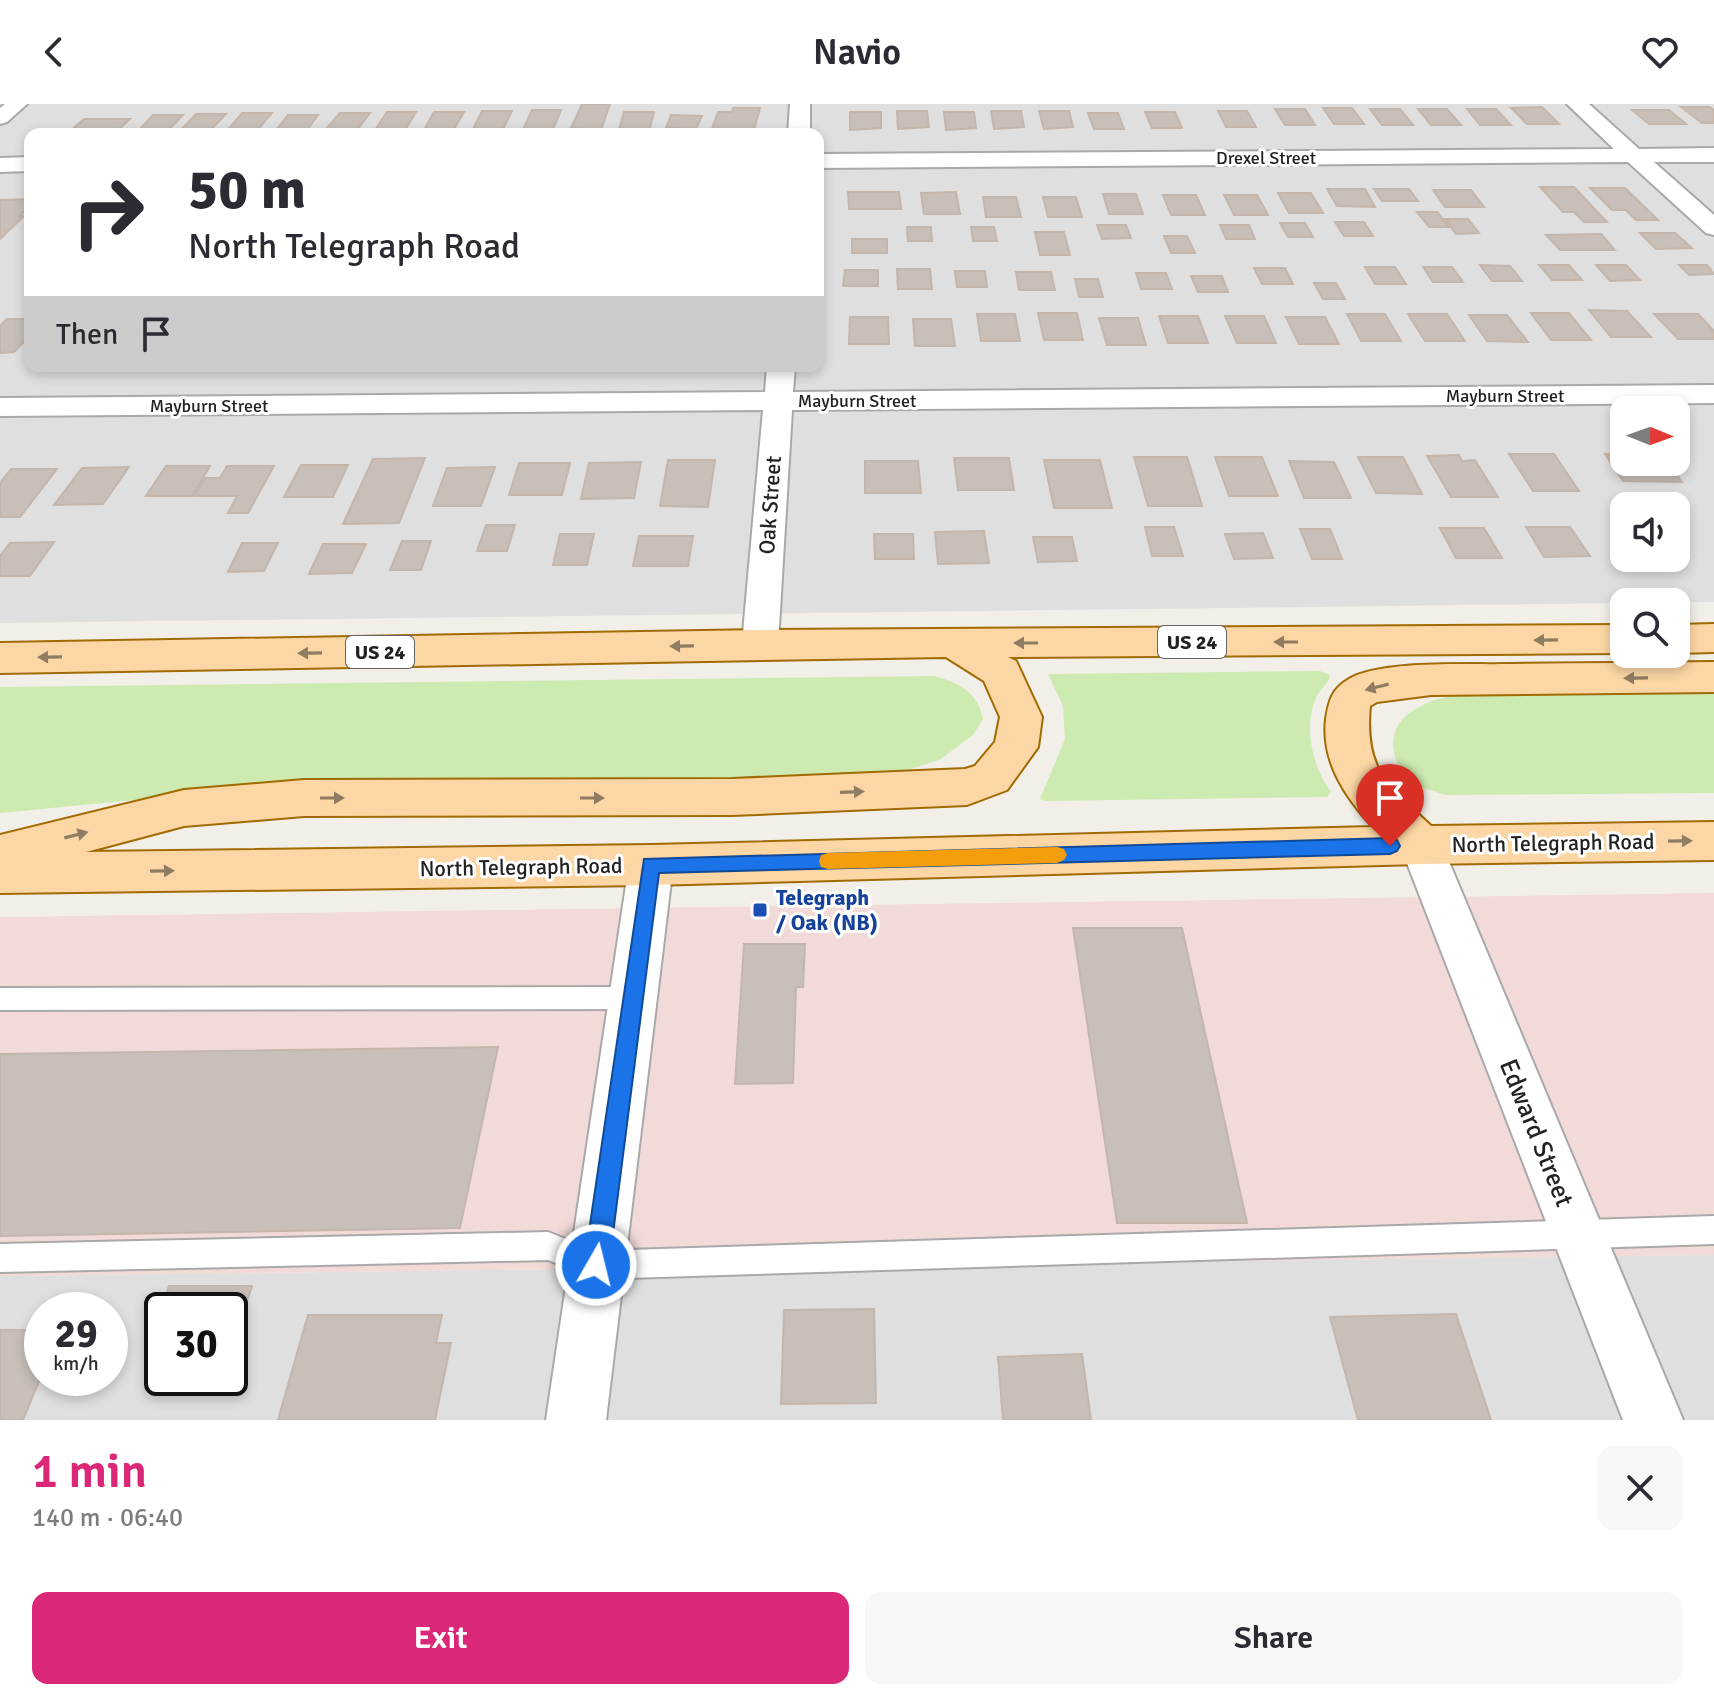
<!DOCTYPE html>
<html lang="en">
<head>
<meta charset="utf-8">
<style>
	:root { --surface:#fff; --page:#f7f7f7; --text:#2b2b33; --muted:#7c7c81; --accent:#db2777 }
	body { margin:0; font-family:Signika,sans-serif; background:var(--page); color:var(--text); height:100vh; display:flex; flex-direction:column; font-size:30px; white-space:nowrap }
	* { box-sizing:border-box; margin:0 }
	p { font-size:26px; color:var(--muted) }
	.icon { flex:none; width:44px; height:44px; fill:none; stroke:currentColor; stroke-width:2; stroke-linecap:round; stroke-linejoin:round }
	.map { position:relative; height:1316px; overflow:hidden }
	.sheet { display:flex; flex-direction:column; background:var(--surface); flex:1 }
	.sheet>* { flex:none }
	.hud { position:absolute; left:24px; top:24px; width:800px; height:244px; border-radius:16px; box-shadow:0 4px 12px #0003; background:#fff; color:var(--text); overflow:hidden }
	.needle { width:52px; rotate:91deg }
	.fabs { position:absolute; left:1610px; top:292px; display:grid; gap:16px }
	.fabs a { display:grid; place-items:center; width:80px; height:80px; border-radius:16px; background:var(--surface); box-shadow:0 4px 12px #0003; font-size:40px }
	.speed { position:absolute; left:24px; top:1188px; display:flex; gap:16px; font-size:40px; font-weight:700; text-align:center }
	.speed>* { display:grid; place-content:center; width:104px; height:104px; border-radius:50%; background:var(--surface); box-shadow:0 4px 12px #0003; line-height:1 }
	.speed small { font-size:20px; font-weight:400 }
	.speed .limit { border:4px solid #111; border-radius:12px; background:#fff; color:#111 }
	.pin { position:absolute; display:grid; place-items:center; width:68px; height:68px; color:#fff; margin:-82px -34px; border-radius:50% 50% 50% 0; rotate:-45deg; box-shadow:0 0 8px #0007 }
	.pin .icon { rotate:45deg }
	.me { position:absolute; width:88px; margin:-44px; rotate:8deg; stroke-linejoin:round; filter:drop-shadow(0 0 6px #0008) }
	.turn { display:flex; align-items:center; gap:28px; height:168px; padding:0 32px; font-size:36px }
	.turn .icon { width:104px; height:104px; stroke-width:2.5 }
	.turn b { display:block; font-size:56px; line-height:68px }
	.then { display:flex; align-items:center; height:76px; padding:0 32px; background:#0003; gap:16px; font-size:30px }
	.round { display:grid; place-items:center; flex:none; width:84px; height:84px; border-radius:16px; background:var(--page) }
	.summary { display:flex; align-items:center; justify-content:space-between; height:136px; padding:0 32px }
	h1 { font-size:48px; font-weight:600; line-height:60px; color:var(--accent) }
	.action { display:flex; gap:16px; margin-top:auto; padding:16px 32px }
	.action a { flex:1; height:92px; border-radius:16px; background:var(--accent); color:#fff; font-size:32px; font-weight:600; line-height:92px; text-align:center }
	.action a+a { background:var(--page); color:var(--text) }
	header { display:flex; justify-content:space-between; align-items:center; height:104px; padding:0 32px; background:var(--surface); font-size:36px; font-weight:600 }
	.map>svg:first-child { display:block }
	.residential { fill:#e0dfdf; fill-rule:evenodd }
	.commercial { fill:#f2dad9 }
	.grass { fill:#cdebb0 }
	.building { fill:#c7bfb8; stroke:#c4b6ab; stroke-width:2 }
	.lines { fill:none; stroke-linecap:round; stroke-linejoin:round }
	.service-casing { stroke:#a9a9a9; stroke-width:4 }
	.minor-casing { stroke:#a9a9a9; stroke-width:4 }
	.primary-casing { stroke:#a06b00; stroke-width:4 }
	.service { fill:#fff; fill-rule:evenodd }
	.minor { fill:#fff; fill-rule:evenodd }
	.primary { fill:#fcd6a4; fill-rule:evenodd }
	.oneway { fill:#8f7c63 }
	.route { fill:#1a73e8; stroke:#114b97; stroke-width:2 }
	.slow { fill:#f59e0b }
	.transit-dot { fill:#1a4fb4; stroke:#fff; stroke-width:3 }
	.labels { text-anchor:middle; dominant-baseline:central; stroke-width:6; stroke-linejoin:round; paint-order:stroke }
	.far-street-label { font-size:18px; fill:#222; stroke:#fff }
	.shield { fill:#fff; stroke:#646464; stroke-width:2 }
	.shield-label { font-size:20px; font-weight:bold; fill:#222 }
	.street-label { font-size:22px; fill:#222; stroke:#fff }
	.transit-label { font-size:22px; font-weight:bold; fill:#164399; stroke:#fff; text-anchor:start }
	.near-street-label { font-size:26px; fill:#222; stroke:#fff }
</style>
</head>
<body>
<header><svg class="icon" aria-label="back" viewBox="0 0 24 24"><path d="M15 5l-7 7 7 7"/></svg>Navio<svg class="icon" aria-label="heart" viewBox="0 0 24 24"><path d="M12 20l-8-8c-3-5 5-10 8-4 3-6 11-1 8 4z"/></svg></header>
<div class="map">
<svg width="1714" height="1316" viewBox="0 0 1714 1316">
	<rect width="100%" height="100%" fill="#f2efe9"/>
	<g class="residential">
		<path d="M0 0H1714V498L0 519ZM30 30H818V262H30ZM1624 306H1676V358H1624ZM1624 402H1676V454H1624Z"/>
		<path d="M1714 1151V1316H0V1172ZM42 1206H110V1274H42ZM162 1206H230V1274H162Z"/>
	</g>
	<polygon class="commercial" points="1714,789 1714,1151 0,1172 0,813"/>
	<g class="grass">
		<path d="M1320 567 1330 571C1328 581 1321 584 1317 592 1302 622 1313 664 1331 688L1327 693 1046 697 1040 695 1065 635 1063 602 1048 570Z"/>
		<path d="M934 572C958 578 978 588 983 615L973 631 941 655 899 669 870 672 309 679 0 709V583Z"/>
		<path d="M1714 584V689L1446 691C1435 688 1421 684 1412 677 1389 659 1385 625 1411 608 1426 597 1445 593 1463 588Z"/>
	</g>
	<g class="building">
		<polygon points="582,0 610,0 601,26 571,24"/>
		<polygon points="1542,3 1559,20 1527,20 1511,4"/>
		<polygon points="1681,3 1710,3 1714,6 1714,19 1702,19"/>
		<polygon points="733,4 760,4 754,26 712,25 718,8 732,8"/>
		<polygon points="1323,4 1352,4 1364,20 1334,20"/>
		<polygon points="1275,5 1305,5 1315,21 1285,21"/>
		<polygon points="1370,5 1400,5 1413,21 1382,21"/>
		<polygon points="1418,5 1447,5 1461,21 1431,21"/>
		<polygon points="1467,5 1496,5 1511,21 1480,21"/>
		<polygon points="532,6 561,6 551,30 521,30"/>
		<polygon points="1632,6 1669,6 1686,20 1649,20"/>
		<polygon points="482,7 512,7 502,27 477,27 473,25"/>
		<polygon points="897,7 927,7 929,23 898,25"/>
		<polygon points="991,7 1021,7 1024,23 994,25"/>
		<polygon points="1039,7 1069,7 1073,23 1044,25"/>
		<polygon points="1218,7 1247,7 1256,23 1226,23"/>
		<polygon points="387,8 416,8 404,28 375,26"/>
		<polygon points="434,8 464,8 453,27 424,26"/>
		<polygon points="624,8 654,8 649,28 619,26"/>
		<polygon points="850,8 881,8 881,24 850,26"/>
		<polygon points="944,8 974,8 976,24 946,26"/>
		<polygon points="1145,8 1175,8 1182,24 1152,24"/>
		<polygon points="242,9 272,9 255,29 227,27"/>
		<polygon points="340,9 370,9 356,27 325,26"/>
		<polygon points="1088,9 1118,9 1124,25 1094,25"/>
		<polygon points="196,10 226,10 208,29 179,28"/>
		<polygon points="153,11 183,11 165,30 135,30"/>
		<polygon points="288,11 318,11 304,30 274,29"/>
		<polygon points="671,11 702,12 696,25 666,24"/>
		<polygon points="84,15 130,15 115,29 68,29"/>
		<polygon points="1540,83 1574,83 1607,118 1584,118 1574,108 1563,108"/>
		<polygon points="1590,84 1625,84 1658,116 1636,116 1626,106 1612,106"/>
		<polygon points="1327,85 1365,85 1375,103 1337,102"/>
		<polygon points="1374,85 1409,85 1418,97 1382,97"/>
		<polygon points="1433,86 1471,86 1484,103 1445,103"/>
		<polygon points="848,88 899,88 901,105 849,105"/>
		<polygon points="956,88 960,110 924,110 921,89"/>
		<polygon points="1278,89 1311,89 1323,109 1289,109"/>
		<polygon points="1103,90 1136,90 1143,110 1109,110"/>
		<polygon points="1163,91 1196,91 1205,111 1171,111"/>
		<polygon points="1224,91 1257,91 1268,111 1234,111"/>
		<polygon points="983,93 1016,93 1021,113 986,113"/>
		<polygon points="1043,93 1076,93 1082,113 1048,113"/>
		<polygon points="30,95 30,102 20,112 24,112 0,135 0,96"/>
		<polygon points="1417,108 1437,108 1449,123 1429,123"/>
		<polygon points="1445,115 1468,115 1479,129 1456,130"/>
		<polygon points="1335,118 1364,118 1373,132 1344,132"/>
		<polygon points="1280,119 1305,119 1313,133 1288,133"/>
		<polygon points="1097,121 1126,121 1131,134 1102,135"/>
		<polygon points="1220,121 1249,121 1255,135 1226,135"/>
		<polygon points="907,123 931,123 932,137 908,137"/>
		<polygon points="971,123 994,123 997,137 973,137"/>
		<polygon points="1035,128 1064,128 1070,151 1040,151"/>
		<polygon points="1640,129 1675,129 1692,144 1656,145"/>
		<polygon points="1601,130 1615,146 1560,146 1546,131"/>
		<polygon points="1164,132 1187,132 1195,149 1171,149"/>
		<rect x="852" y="135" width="35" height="14"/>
		<polygon points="1480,161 1510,162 1522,177 1492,177"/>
		<polygon points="1539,161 1569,161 1582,176 1552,176"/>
		<polygon points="1596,161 1626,161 1640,176 1610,177"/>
		<polygon points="1679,161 1707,161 1714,170 1689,171"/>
		<polygon points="1365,163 1395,163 1406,180 1375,180"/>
		<polygon points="1423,163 1452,163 1463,178 1433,178"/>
		<polygon points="1254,164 1285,164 1293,180 1262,180"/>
		<polygon points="897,165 930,165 932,185 898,185"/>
		<polygon points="845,166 878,166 878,182 843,182"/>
		<polygon points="955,167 985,167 987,183 957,183"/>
		<polygon points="1016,168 1051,168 1055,186 1019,186"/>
		<polygon points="1136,169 1166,169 1172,185 1141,185"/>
		<polygon points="1191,172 1222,172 1228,188 1198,188"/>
		<polygon points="1075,175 1098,175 1103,193 1079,193"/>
		<polygon points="1314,179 1336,179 1345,195 1323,195"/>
		<polygon points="1589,206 1627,207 1651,233 1611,233"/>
		<polygon points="1038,209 1077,209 1083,236 1044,236"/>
		<polygon points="1531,209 1569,209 1591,236 1551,236"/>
		<polygon points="977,210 1015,210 1020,237 981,237"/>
		<polygon points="1347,210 1385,210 1401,237 1361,237"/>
		<polygon points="1408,210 1447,210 1465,237 1425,237"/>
		<polygon points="1654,210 1698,210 1714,227 1714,235 1678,235"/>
		<polygon points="1469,211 1507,211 1528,238 1487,237"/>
		<polygon points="1159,212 1198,212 1208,239 1168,239"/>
		<polygon points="1225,212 1264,212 1276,239 1237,239"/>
		<polygon points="850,213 888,213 889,240 849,240"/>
		<polygon points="1286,213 1325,213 1339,240 1299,240"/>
		<polygon points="1099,214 1138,214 1146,241 1107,241"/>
		<polygon points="7,215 30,215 30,231 14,248 0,249 0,222"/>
		<polygon points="913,215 951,215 955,242 915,242"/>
		<polygon points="1509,350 1554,350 1579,387 1533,387"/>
		<polygon points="1605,350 1624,350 1624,358 1667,358 1682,378 1623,377"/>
		<polygon points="1459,351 1462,357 1475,356 1498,393 1451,393 1427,352"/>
		<polygon points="1134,353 1187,353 1202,402 1148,402"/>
		<polygon points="1215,353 1262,353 1278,392 1229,392"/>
		<polygon points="1358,353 1403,353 1422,390 1376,389"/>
		<polygon points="425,354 399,419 343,420 373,355"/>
		<polygon points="954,354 1009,354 1014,386 958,386"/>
		<polygon points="668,356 715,356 708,403 660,402"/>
		<polygon points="1044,356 1100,356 1112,404 1054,404"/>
		<polygon points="865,357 918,357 921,389 865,389"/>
		<polygon points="1289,357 1334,358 1351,394 1304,394"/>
		<polygon points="641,358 634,394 581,395 589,359"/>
		<polygon points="519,359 570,359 562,391 509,391"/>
		<polygon points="301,361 348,361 333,393 284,393"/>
		<polygon points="166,362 210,362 192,392 146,392"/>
		<polygon points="227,362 274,362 248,409 228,409 237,392 194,392 205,374 220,374"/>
		<polygon points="129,363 103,400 54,401 82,364"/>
		<polygon points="495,363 481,402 433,402 447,364"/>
		<polygon points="11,365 57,365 20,413 0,413 0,379"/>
		<polygon points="486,421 515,421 507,447 477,447"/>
		<polygon points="1145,423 1174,423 1183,452 1152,452"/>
		<polygon points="1526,423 1570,423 1590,452 1544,453"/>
		<polygon points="1440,424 1484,424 1502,454 1456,454"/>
		<polygon points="1300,425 1330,425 1342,455 1312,455"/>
		<polygon points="984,427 989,459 938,460 935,428"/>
		<polygon points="1263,429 1273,454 1234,455 1225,430"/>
		<polygon points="560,430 594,430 587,461 553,461"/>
		<polygon points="874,430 913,430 914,455 875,455"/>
		<polygon points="639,432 693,432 688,462 633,462"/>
		<polygon points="1033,433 1072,433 1077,457 1038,458"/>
		<polygon points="402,437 431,437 421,466 390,466"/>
		<polygon points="54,438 30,472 0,472 0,452 10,439"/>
		<polygon points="242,439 278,439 264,467 228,468"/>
		<polygon points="323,440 366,440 352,469 309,470"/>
		<polygon points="1073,824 1182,824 1247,1119 1117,1119"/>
		<polygon points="744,840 805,840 803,883 796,883 793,979 735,980"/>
		<polygon points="498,943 460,1124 0,1132 0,950"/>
		<polygon points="169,1182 252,1182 230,1249 230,1206 162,1206 162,1250 145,1250"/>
		<polygon points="874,1205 876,1299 781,1300 784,1206"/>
		<polygon points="1456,1210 1491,1316 1358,1316 1330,1213"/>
		<polygon points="308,1211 442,1211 436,1239 451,1239 435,1316 278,1316"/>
		<polygon points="0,1226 42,1226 42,1270 23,1316 0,1316"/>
		<polygon points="1082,1250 1091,1316 1003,1316 998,1253"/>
	</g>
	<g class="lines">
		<g class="service-casing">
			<g id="service">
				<polygon points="633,883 641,886 645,894 641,902 633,905 0,906 0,884"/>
				<polygon points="1714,1112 1714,1140 596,1175 548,1156 0,1168 0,1140 548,1128 596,1147"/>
			</g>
		</g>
		<g class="minor-casing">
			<g id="minor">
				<polygon points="5,0 27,0 7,18 0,20 0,4"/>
				<polygon points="790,0 810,0 810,30 788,30"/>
				<polygon points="1567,0 1589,0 1639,45 1714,44 1714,58 1654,58 1714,111 1714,131 1706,129 1628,58 818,64 818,50 1614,45"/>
				<polygon points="30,53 30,67 0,68 0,54"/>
				<polygon points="767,262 795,262 793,288 1714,281 1714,299 792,306 778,540 773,549 760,553 747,549 742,540 763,306 0,312 0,294 765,288"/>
				<polygon points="1421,723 1436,729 1442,741 1683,1316 1623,1316 1400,741 1406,729"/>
				<polygon points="651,743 666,748 673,761 606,1316 546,1316 629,761 636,748"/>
			</g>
		</g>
		<g class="primary-casing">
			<g id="primary">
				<polygon points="1714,520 1714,548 1676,549 1676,521"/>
				<path d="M1624 521V549L1008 553 1016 557 1042 613 1038 643 1007 686 967 701 732 711 304 712 184 722 86 748 651 741 1373 723C1345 693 1321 657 1326 615 1329 596 1332 585 1349 575 1382 556 1467 561 1506 560 1575 559 1645 559 1714 558V588L1431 591 1377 598 1370 602C1364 667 1388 681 1431 722L1714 718V756L1421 760 651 781 0 789V731L184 686 304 676 732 675 965 665 975 662 995 638 1000 613 984 577 946 553 0 569V539L760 526Z"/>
			</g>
		</g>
		<use href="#service" class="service"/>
		<use href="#minor" class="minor"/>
		<use href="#primary" class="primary"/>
	</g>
	<defs><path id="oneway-solid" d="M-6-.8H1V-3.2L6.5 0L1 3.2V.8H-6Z" transform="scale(2)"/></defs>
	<g class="oneway">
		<use href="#oneway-solid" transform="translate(1546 536) rotate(179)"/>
		<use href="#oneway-solid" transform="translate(1286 538) rotate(180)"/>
		<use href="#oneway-solid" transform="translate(1026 539) rotate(180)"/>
		<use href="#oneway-solid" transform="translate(682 542) rotate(179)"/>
		<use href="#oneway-solid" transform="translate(310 549) rotate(179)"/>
		<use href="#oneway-solid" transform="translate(50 553) rotate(179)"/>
		<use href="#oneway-solid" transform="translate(1636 574) rotate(179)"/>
		<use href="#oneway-solid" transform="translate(1377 583) rotate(166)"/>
		<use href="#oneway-solid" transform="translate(852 688) rotate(-2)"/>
		<use href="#oneway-solid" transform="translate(332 694)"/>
		<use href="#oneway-solid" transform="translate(592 694)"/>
		<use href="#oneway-solid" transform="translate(76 731) rotate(-14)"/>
		<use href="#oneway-solid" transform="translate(1680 737) rotate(-1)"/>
		<use href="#oneway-solid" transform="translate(162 767) rotate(-1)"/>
	</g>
	<polygon class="route" points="1390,734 1397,736 1400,742 1397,747 1390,750 659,769 609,1161 605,1170 596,1173 588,1170 584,1161 644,755"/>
	<polygon class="slow" points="1057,743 1064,745 1067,751 1064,756 1057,759 828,765 821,763 819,757 821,751 828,749"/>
	<rect class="transit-dot" x="752" y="798" width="16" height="16" rx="4"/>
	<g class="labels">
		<g class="far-street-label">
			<text x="1266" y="54">Drexel Street</text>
			<text x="1505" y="292">Mayburn Street</text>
			<text x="857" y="297">Mayburn Street</text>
			<text x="209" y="302">Mayburn Street</text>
		</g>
		<g class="shield">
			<rect x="1158" y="522" width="68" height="32" rx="6"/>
			<rect x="346" y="532" width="68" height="32" rx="6"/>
		</g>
		<g class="shield-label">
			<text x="1192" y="538">US 24</text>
			<text x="380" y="548">US 24</text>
		</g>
		<g class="street-label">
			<text transform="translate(770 401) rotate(-86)">Oak Street</text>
			<text transform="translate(1553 739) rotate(-1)">North Telegraph Road</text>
			<text transform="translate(521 763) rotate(-1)">North Telegraph Road</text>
		</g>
		<g class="transit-label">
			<text x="776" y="793">Telegraph<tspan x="776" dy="25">/ Oak (NB)</tspan></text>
		</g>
		<g class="near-street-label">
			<text transform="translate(1536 1029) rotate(68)">Edward Street</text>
		</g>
	</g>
</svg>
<div class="fabs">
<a><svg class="needle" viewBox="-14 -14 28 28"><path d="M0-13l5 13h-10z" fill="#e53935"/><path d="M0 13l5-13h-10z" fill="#7c7c81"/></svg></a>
<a><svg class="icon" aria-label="sound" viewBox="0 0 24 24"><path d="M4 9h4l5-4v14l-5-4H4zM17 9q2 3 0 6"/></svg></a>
<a><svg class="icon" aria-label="search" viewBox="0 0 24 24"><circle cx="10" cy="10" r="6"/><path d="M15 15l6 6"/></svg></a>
</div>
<div class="speed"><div>29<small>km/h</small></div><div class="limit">30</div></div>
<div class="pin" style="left:1390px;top:742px;background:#d93025"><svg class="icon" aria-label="arrive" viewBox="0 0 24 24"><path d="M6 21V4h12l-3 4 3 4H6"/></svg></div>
<svg class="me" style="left:596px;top:1161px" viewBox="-20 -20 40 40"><circle r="17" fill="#1a73e8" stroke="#fff" stroke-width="3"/><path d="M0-11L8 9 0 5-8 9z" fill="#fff"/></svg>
<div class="hud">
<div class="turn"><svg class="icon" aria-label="right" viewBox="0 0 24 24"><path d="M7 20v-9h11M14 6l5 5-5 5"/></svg><div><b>50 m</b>North Telegraph Road</div></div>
<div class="then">Then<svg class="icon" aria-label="arrive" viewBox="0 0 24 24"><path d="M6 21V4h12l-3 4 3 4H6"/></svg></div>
</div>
</div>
<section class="sheet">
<div class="summary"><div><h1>1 min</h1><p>140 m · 06:40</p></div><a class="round"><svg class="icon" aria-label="close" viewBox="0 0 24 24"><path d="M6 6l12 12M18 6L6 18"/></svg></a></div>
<div class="action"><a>Exit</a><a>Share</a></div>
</section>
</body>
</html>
